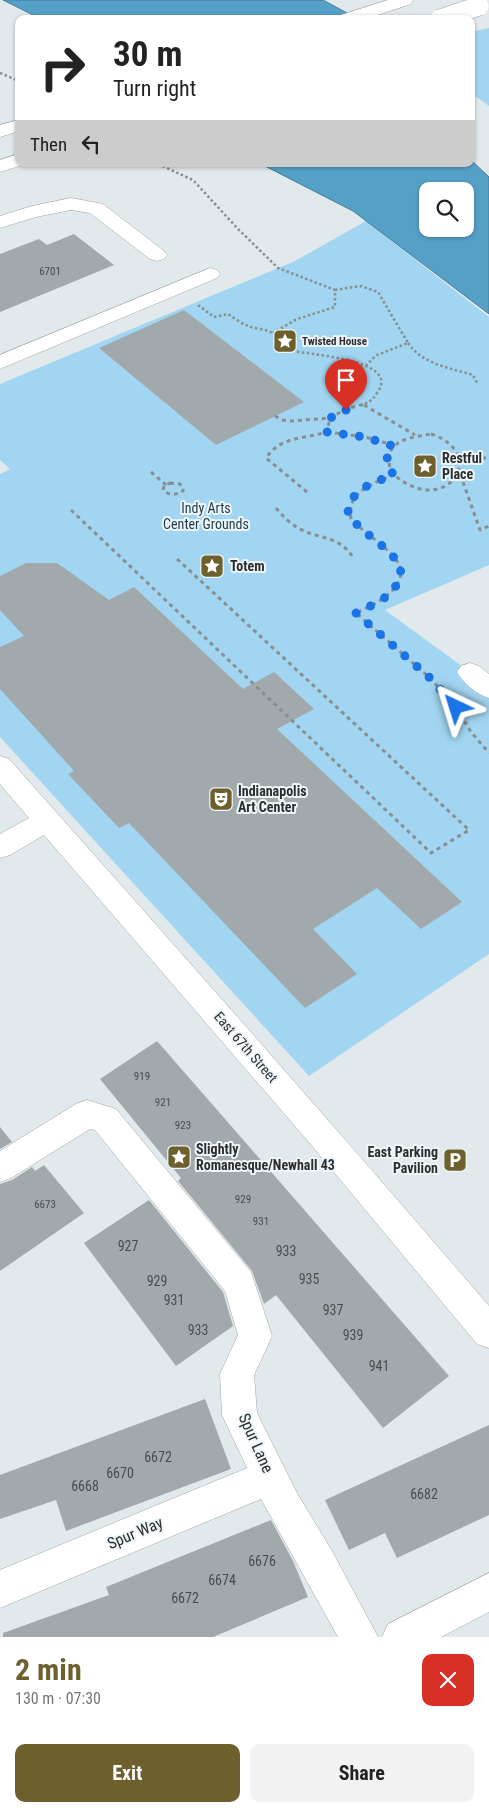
<!DOCTYPE html>
<html lang="en">
<head>
<meta charset="utf-8">
<style>
	:root { --surface:#fff; --page:#f2f2f2; --text:#222; --muted:#767676; --accent:#6e602d }
	body { margin:0; font-family:"Roboto Condensed",sans-serif; background:var(--page); color:var(--text); height:100vh; display:flex; flex-direction:column; font-size:19px; white-space:nowrap }
	* { box-sizing:border-box; margin:0 }
	p { font-size:16px; color:var(--muted) }
	.icon { flex:none; width:28px; height:28px; fill:none; stroke:currentColor; stroke-width:2; stroke-linecap:round; stroke-linejoin:round }
	.map { position:relative; height:1637px; overflow:hidden }
	.sheet { display:flex; flex-direction:column; background:var(--surface); flex:1 }
	.sheet>* { flex:none }
	.guide { position:absolute; left:15px; top:15px; width:460px; height:152px; border-radius:10px; box-shadow:0 1px 4px #0004; background:#fff; color:var(--text); overflow:hidden }
	.tools { position:absolute; left:419px; top:182px; display:grid; gap:10px }
	.tools a { display:grid; place-items:center; width:55px; height:55px; border-radius:10px; background:var(--surface); box-shadow:0 1px 4px #0004; font-size:25px }
	.pin { position:absolute; display:grid; place-items:center; width:42px; height:42px; color:#fff; margin:-51px -21px; border-radius:50% 50% 50% 0; rotate:-45deg; box-shadow:0 0 5px #0007 }
	.pin .icon { rotate:45deg }
	.me { position:absolute; width:55px; margin:-28px; rotate:319deg; stroke-linejoin:round; filter:drop-shadow(0 0 4px #0008) }
	.turn { display:flex; align-items:center; gap:18px; height:105px; padding:0 15px; font-size:22px }
	.turn .icon { width:65px; height:65px; stroke-width:2.5 }
	.turn b { display:block; font-size:35px; line-height:42px }
	.then { display:flex; align-items:center; height:48px; padding:0 15px; background:#0003; gap:10px; font-size:19px }
	.round { display:grid; place-items:center; flex:none; width:52px; height:52px; border-radius:10px; background:var(--page) }
	.overview { display:flex; align-items:center; justify-content:space-between; height:85px; padding:0 15px }
	h1 { font-size:30px; font-weight:700; line-height:38px; color:var(--accent) }
	.button { display:flex; gap:10px; margin-top:auto; padding:10px 15px }
	.button a { flex:1; height:58px; border-radius:10px; background:var(--accent); color:#fff; font-size:20px; font-weight:700; line-height:58px; text-align:center }
	.button a+a { background:var(--page); color:var(--text) }
	.map>svg:first-child { display:block }
	.green { fill:#a2d5f1 }
	.water { fill:#55a0c6; stroke:#487e99; fill-rule:evenodd }
	.building { fill:#a2a9ad }
	.lines { fill:none; stroke-linecap:round; stroke-linejoin:round }
	.minor-casing { stroke:#9fa6aa; stroke-width:1 }
	.major-casing { stroke:#9fa6aa; stroke-width:1 }
	.path-far1 { stroke:#898e91; stroke-width:2.5; stroke-dasharray:2.5 2.5; stroke-linecap:butt }
	.path { stroke:#898e91; stroke-width:3; stroke-dasharray:4 4; stroke-linecap:butt }
	.minor { fill:#fff; fill-rule:evenodd }
	.major { fill:#fff; fill-rule:evenodd }
	.major-bridge-casing { stroke:#9fa6aa; stroke-width:20; stroke-linecap:butt }
	.major-bridge { stroke:#fff; stroke-width:19 }
	.route { stroke:#1a73e8; stroke-width:9; stroke-dasharray:0 16.2 }
	.labels { text-anchor:middle; dominant-baseline:central; stroke-width:4; stroke-linejoin:round; paint-order:stroke }
	.number-label { font-size:11px; fill:#494c4e }
	.far-poi-label { font-size:11px; font-weight:bold; fill:#2b2d2f; stroke:#eff6fa; text-anchor:start }
	.poi-label { font-size:14px; font-weight:bold; fill:#2b2d2f; stroke:#eff6fa; text-anchor:start }
	.park-label { font-size:14px; fill:#183a4b; stroke:#eff6fa }
	.street-label { font-size:14px; fill:#2b2d2f; stroke:#eff6fa }
	.near-number-label { font-size:14px; fill:#494c4e }
	.near-street-label { font-size:16px; fill:#2b2d2f; stroke:#eff6fa }
</style>
</head>
<body>
<div class="map">
<svg width="489" height="1637" viewBox="0 0 489 1637">
	<rect width="100%" height="100%" fill="#e1e9ed"/>
	<g class="green">
		<polygon points="489,28 489,106 471,93 471,32"/>
		<polygon points="366,221 489,317 489,565 385,610 470,672 489,689 489,954 309,1076 0,737 0,474 10,469 0,460 0,384 295,261"/>
	</g>
	<g class="water">
		<polygon points="3,0 323,0 358,19 41,19"/>
		<path d="M471 160 489 177V314L353 211 261 164H471ZM428 191H465V229H428Z"/>
	</g>
	<g class="building">
		<polygon points="74,234 114,265 0,312 0,254 39,239 47,245"/>
		<polygon points="184,310 304,402 216,445 99,348"/>
		<polygon points="26,563 57,563 109,600 134,587 243,689 274,672 314,709 277,729 462,902 421,929 377,888 313,929 357,974 305,1008 129,823 119,828 68,774 74,771 0,689 0,647 24,636 0,610 0,576"/>
		<polygon points="157,1041 449,1376 383,1428 276,1295 264,1304 252,1271 178,1181 181,1178 100,1079"/>
		<polygon points="0,1127 12,1142 0,1149"/>
		<polygon points="44,1165 84,1213 0,1271 0,1184 12,1180 32,1167 35,1171"/>
		<polygon points="149,1200 223,1292 233,1326 176,1366 84,1243"/>
		<polygon points="205,1399 231,1469 66,1531 56,1500 0,1519 0,1475"/>
		<polygon points="489,1425 489,1515 397,1558 385,1533 349,1550 325,1500"/>
		<polygon points="271,1520 293,1561 308,1597 213,1637 3,1637 3,1633 109,1595 106,1587"/>
	</g>
	<g class="lines">
		<g class="minor-casing">
			<g id="minor">
				<polygon points="71,198 103,204 164,251 167,255 164,259 157,261 150,259 90,213 71,210 36,217 0,228 0,216 32,206"/>
				<polygon points="210,268 217,270 220,274 217,278 0,369 0,355"/>
				<path d="M470 663 479 666 489 674V698C476 694 464 684 457 672L461 666Z"/>
				<path d="M0 756 9 759C170 940 331 1122 489 1306V1348L477 1344 313 1147 44 835 10 855 0 858V834L29 818 0 784Z"/>
				<polygon points="87,1100 116,1109 251,1272 272,1336 254,1375 257,1413 297,1493 332,1551 378,1637 338,1637 261,1499 0,1608 0,1570 247,1468 222,1415 220,1374 238,1335 225,1291 95,1130 90,1129 11,1178 0,1182 0,1151 76,1104"/>
				<polygon points="489,1573 489,1612 441,1637 382,1637 388,1624"/>
			</g>
		</g>
		<g class="major-casing">
			<g id="major">
				<polygon points="388,0 413,0 411,4 365,19 339,19 341,15"/>
				<polygon points="19,120 19,131 0,137 0,125"/>
				<polygon points="19,154 19,164 26,164 0,172 0,160"/>
			</g>
		</g>
		<g class="path-far1">
			<polyline points="0,73 19,81"/>
			<polyline points="158,164 193,180 238,229 278,268 335,290 335,307 297,319 273,333"/>
			<polyline points="335,290 361,286 378,292 408,343 377,355 366,365"/>
			<path d="M198 305 214 317 228 314C234 318 241 323 248 326 256 329 267 329 274 334 280 339 282 347 290 350 304 355 403 358 377 393 372 401 368 403 359 406"/>
			<path d="M408 343C422 364 450 368 473 375L477 383"/>
		</g>
		<g class="path">
			<polyline points="364,405 415,435"/>
			<polyline points="275,416 282,420 291,421 330,418 346,409 364,404"/>
			<polyline points="327,432 365,437 393,445"/>
			<path d="M431 434C489 453 448 516 398 478 394 475 389 468 389 462 387 439 414 437 431 434Z"/>
			<polyline points="474,458 489,458"/>
			<polyline points="151,472 166,485"/>
			<path d="M394 475C373 483 346 492 351 519 364 533 382 543 394 557 417 584 376 604 356 613L430 678 456 707 471 732 489 753"/>
			<polyline points="463,482 480,530 489,526"/>
			<path d="M170 483 180 484 183 487V491C176 495 169 496 163 490L164 486Z"/>
			<path d="M307 492 266 458C281 436 304 439 327 432L330 418"/>
			<path d="M276 508C283 516 290 524 300 529 319 539 339 536 352 556"/>
			<polyline points="71,510 431,853 469,830 176,558"/>
		</g>
		<use href="#minor" class="minor"/>
		<use href="#major" class="major"/>
		<g class="major-bridge-casing">
			<polyline id="major-bridge" points="440,19 479,6"/>
		</g>
		<use href="#major-bridge" class="major-bridge"/>
	</g>
	<g class="lines">
		<path class="route" d="M346 410 330 418 327 432 365 437 393 446C385 455 385 465 394 475 375 482 350 489 348 512 356 533 407 554 400 577 393 598 374 604 356 613L430 678 456 707"/>
	</g>
	<defs>
		<g id="sight-square" transform="scale(1.25)"><rect x="-9" y="-9" width="18" height="18" rx="4" fill="#6e602d" stroke="#eff6fa"/><path d="M0-6L1.8-2.2L6-1.7L2.9 1.2L3.7 5.4L0 3.3L-3.7 5.4L-2.9 1.2L-6-1.7L-1.8-2.2Z" fill="#fff"/></g>
		<g id="theatre-square" transform="scale(1.25)"><rect x="-9" y="-9" width="18" height="18" rx="4" fill="#6e602d" stroke="#eff6fa"/><path d="M-5-5.5Q0-4 5-5.5V0Q5 5 0 6Q-5 5-5 0ZM-3.3-2.5H-1v1.5H-3.3ZM1-2.5H3.3v1.5H1ZM-2.8 1Q0 5.5 2.8 1Z" fill="#fff"/></g>
		<g id="parking-square" transform="scale(1.25)"><rect x="-9" y="-9" width="18" height="18" rx="4" fill="#6e602d" stroke="#eff6fa"/><path d="M-3.5-5.5H1a3.5 3.5 0 0 1 0 7H-1V5.5H-3.5ZM-1-3.4V-.6H.8a1.4 1.4 0 0 0 0-2.8Z" fill="#fff"/></g>
	</defs>
	<g fill-rule="evenodd">
		<use href="#sight-square" x="285" y="341"/>
		<use href="#sight-square" x="425" y="466"/>
		<use href="#sight-square" x="212" y="566"/>
		<use href="#theatre-square" x="221" y="799"/>
		<use href="#sight-square" x="179" y="1157"/>
		<use href="#parking-square" x="455" y="1160"/>
	</g>
	<g class="labels">
		<g class="number-label">
			<text x="50" y="271">6701</text>
			<text x="142" y="1076">919</text>
			<text x="163" y="1102">921</text>
			<text x="183" y="1125">923</text>
			<text x="243" y="1199">929</text>
			<text x="45" y="1204">6673</text>
			<text x="261" y="1221">931</text>
		</g>
		<g class="far-poi-label">
			<text x="302" y="341">Twisted House</text>
		</g>
		<g class="poi-label">
			<text x="442" y="458">Restful<tspan x="442" dy="16">Place</tspan></text>
			<text x="230" y="566">Totem</text>
			<text x="238" y="791">Indianapolis<tspan x="238" dy="16">Art Center</tspan></text>
			<text x="196" y="1149">Slightly<tspan x="196" dy="16">Romanesque/Newhall 43</tspan></text>
			<text x="438" y="1152" text-anchor="end">East Parking<tspan x="438" dy="16">Pavilion</tspan></text>
		</g>
		<g class="park-label">
			<text x="206" y="508">Indy Arts<tspan x="206" dy="16">Center Grounds</tspan></text>
		</g>
		<g class="street-label">
			<text transform="translate(246 1047) rotate(49)">East 67th Street</text>
		</g>
		<g class="near-number-label">
			<text x="128" y="1246">927</text>
			<text x="286" y="1251">933</text>
			<text x="309" y="1279">935</text>
			<text x="157" y="1281">929</text>
			<text x="174" y="1300">931</text>
			<text x="333" y="1310">937</text>
			<text x="198" y="1330">933</text>
			<text x="353" y="1335">939</text>
			<text x="379" y="1366">941</text>
			<text x="158" y="1457">6672</text>
			<text x="120" y="1473">6670</text>
			<text x="85" y="1486">6668</text>
			<text x="424" y="1494">6682</text>
			<text x="262" y="1561">6676</text>
			<text x="222" y="1580">6674</text>
			<text x="185" y="1598">6672</text>
		</g>
		<g class="near-street-label">
			<text transform="translate(256 1443) rotate(66)">Spur Lane</text>
			<text transform="translate(135 1533) rotate(-23)">Spur Way</text>
		</g>
	</g>
</svg>
<div class="tools">
<a><svg class="icon" aria-label="search" viewBox="0 0 24 24"><circle cx="10" cy="10" r="6"/><path d="M15 15l6 6"/></svg></a>
</div>
<div class="pin" style="left:346px;top:410px;background:#d93025"><svg class="icon" aria-label="arrive" viewBox="0 0 24 24"><path d="M6 21V4h12l-3 4 3 4H6"/></svg></div>
<svg class="me" style="left:456px;top:707px" viewBox="-20 -20 40 40"><path d="M0-17L14 15 0 8-14 15z" fill="#1a73e8" stroke="#fff" stroke-width="4"/></svg>
<div class="guide">
<div class="turn"><svg class="icon" aria-label="right" viewBox="0 0 24 24"><path d="M7 20v-9h11M14 6l5 5-5 5"/></svg><div><b>30 m</b>Turn right</div></div>
<div class="then">Then<svg class="icon" aria-label="left" viewBox="0 0 24 24"><path d="M17 20v-9H6M10 6l-5 5 5 5"/></svg></div>
</div>
</div>
<section class="sheet">
<div class="overview"><div><h1>2 min</h1><p>130 m · 07:30</p></div><a class="round" style="background:#d93025;color:#fff"><svg class="icon" aria-label="close" viewBox="0 0 24 24"><path d="M6 6l12 12M18 6L6 18"/></svg></a></div>
<div class="button"><a>Exit</a><a>Share</a></div>
</section>
</body>
</html>
